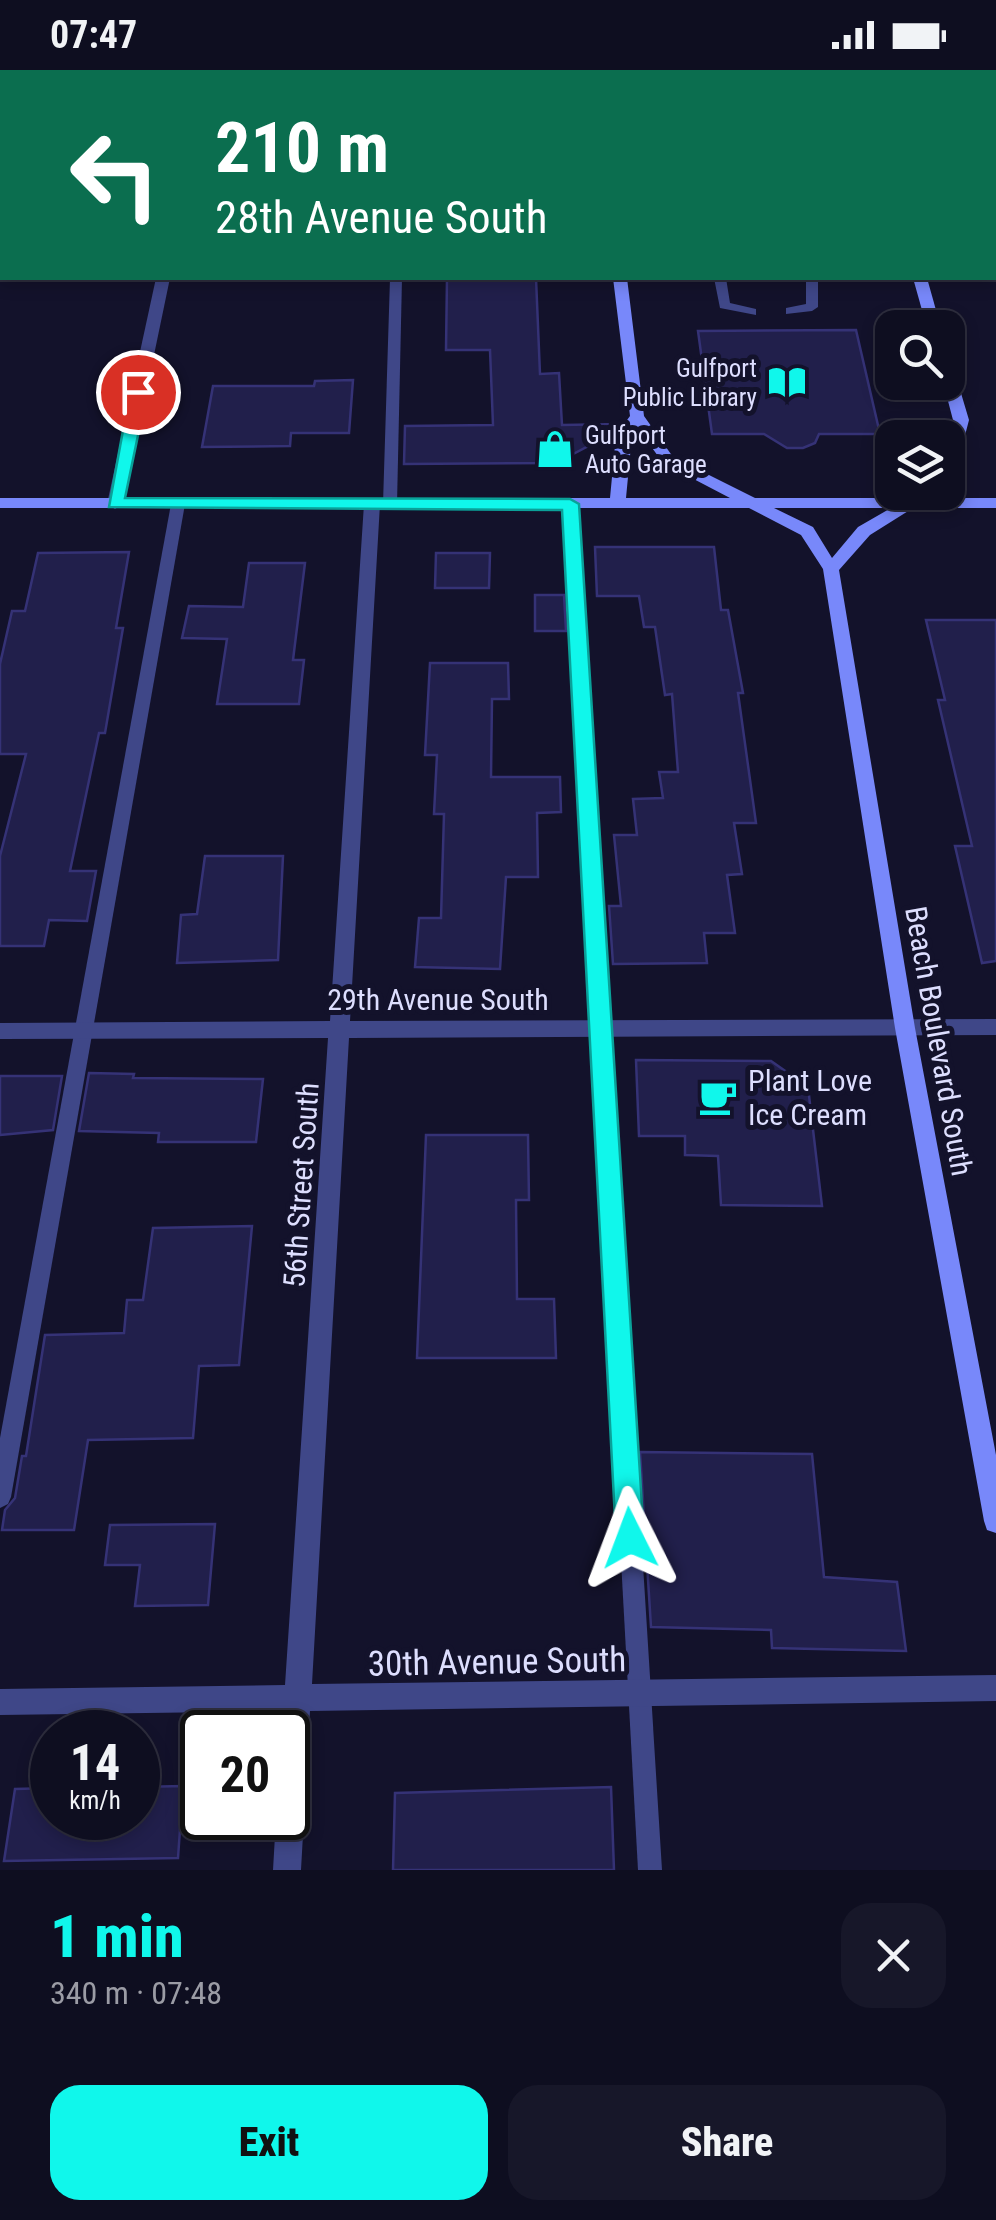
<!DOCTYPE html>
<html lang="en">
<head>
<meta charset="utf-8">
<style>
	:root { --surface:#0e0e20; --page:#171729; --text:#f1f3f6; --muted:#9b9ca5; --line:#2e2e3e; --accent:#10f7eb }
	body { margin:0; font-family:"Roboto Condensed",sans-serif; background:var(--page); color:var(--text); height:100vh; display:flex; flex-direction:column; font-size:38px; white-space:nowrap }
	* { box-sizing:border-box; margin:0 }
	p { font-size:32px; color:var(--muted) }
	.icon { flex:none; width:55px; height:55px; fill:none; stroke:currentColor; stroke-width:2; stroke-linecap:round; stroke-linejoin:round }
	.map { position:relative; height:1800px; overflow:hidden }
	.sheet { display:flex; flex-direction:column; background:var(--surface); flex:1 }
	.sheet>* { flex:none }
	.guide { position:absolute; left:0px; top:0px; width:998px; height:210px; box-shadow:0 5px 15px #0003,0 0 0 2px var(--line); background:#0b6e4f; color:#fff; overflow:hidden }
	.tools { position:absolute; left:875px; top:240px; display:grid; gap:20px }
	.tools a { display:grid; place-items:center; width:90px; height:90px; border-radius:20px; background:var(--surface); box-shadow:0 5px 15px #0003,0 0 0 2px var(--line); font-size:50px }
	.speed { position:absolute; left:30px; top:1640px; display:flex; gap:20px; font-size:50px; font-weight:700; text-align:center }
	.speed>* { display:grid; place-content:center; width:130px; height:130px; border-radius:50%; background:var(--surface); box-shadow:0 5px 15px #0003,0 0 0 2px var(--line); line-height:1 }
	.speed small { font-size:25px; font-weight:400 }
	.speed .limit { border:5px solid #111; border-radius:15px; background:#fff; color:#111 }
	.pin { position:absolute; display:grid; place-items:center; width:85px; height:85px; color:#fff; margin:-42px; border:5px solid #fff; border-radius:50%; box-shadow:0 2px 10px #0007 }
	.me { position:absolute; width:110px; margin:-55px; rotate:357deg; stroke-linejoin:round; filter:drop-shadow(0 0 8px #0008) }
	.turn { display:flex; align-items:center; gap:35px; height:210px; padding:0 50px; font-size:45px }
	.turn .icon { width:130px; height:130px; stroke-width:2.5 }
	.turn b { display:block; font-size:70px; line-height:85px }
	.round { display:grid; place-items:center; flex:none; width:105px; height:105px; border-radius:30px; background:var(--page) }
	.headline { display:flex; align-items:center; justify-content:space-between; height:170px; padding:0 50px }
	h1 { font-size:60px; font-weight:800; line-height:75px; color:var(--accent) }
	.primary-button { display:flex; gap:20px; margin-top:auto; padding:20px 50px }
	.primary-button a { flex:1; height:115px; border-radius:30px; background:var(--accent); color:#111; font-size:40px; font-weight:800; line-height:115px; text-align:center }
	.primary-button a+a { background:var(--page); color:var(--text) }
	.status { display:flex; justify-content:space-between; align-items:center; height:70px; padding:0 50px; background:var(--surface); direction:ltr }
	.status svg { height:28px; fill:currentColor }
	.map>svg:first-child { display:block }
	.building { fill:#211f4b; stroke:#353276; stroke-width:2.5 }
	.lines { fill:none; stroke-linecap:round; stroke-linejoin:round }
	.lane { fill:#3f4788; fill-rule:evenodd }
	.street { fill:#3f4788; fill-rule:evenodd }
	.secondary { fill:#7888fa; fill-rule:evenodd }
	.route { fill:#10f7eb; stroke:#0aa199; stroke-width:2.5 }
	.labels { text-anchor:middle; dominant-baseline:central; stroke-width:10; stroke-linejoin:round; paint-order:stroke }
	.far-poi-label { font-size:25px; fill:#dddefe; stroke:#13122b; text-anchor:end }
	.street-label { font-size:30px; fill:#dddefe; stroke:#13122b }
	.poi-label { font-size:30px; fill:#dddefe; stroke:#13122b; text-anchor:start }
	.near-street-label { font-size:35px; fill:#dddefe; stroke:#13122b }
</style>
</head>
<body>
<div class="status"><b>07:47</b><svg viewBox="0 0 49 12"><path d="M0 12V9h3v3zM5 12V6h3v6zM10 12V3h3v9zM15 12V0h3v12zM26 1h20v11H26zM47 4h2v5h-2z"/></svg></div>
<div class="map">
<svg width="996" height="1800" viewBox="0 0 996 1800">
	<rect width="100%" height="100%" fill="#13122b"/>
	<g class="building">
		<polygon points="447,208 536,208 540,304 559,303 562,355 619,354 613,363 556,393 404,394 405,356 493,355 490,280 446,280"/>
		<polygon points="856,260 880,364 819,364 815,373 803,378 787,378 764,364 712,364 698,261"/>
		<polygon points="353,310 349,363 291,363 290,376 202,377 213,316 314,316 315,311"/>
		<polygon points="595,477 714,477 721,540 728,540 743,623 738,623 756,753 734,753 742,804 727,805 735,863 704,863 707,893 613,894 609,836 621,836 614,765 637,765 633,729 663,728 659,702 678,702 672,624 665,625 655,557 644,557 639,526 597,526"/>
		<polygon points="129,482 116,558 123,558 105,663 99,663 70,801 96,801 87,851 49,850 44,876 0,876 0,786 26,684 0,684 0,594 12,541 25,541 38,483"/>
		<polygon points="436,483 490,483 489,518 435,518"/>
		<polygon points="249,493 305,493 293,590 304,590 299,634 217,634 227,569 182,568 189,536 243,537"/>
		<polygon points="535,525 564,525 566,561 535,561"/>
		<polygon points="926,550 996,550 996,891 982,893 955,776 972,776 938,630 945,630"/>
		<polygon points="430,593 508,593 509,629 492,629 491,707 560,707 561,742 537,743 538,807 506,807 500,899 415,897 419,848 441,848 444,744 434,744 437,685 425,685"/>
		<polygon points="205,786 283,786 278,890 177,893 181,845 197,844"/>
		<polygon points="636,990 771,991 808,1017 822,1136 721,1135 718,1086 685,1085 685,1066 639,1066"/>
		<polygon points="89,1003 134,1004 133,1008 263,1009 256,1072 158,1072 159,1063 79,1061"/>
		<polygon points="0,1006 62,1006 53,1060 0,1065"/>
		<polygon points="426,1065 528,1065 529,1130 516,1130 517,1229 554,1229 556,1288 417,1288"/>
		<polygon points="252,1156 239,1295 199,1296 193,1368 88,1370 74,1460 2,1460 5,1440 15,1428 22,1386 26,1386 45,1265 124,1263 127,1230 143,1230 153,1158"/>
		<polygon points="640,1382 812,1384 824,1507 897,1512 906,1581 772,1578 771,1560 651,1557"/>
		<polygon points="215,1454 208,1535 135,1536 140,1495 105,1495 110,1455"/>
		<polygon points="183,1716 178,1788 4,1791 15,1719 52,1718 52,1748 138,1748 138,1717"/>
		<polygon points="611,1717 614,1800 393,1800 395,1723"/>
	</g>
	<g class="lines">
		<g class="lane">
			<rect x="402" y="0" width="10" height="2"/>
			<polygon points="390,208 402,208 397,434 390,438 383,434"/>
			<polygon points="714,208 726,208 730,233 756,239 756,245 720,238"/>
			<polygon points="806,208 818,208 818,237 812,241 786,244 786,238 806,234"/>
			<polygon points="178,430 185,434 11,1427 8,1434 0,1438 0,1368 171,434"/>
			<polygon points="570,430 577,434 662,1800 638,1800 563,434"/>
		</g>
		<g class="street">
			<rect x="995" y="91" width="1" height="8"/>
			<rect x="0" y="92" width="2" height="8"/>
			<polygon points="156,208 170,208 123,434 115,439 107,434"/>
			<polygon points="372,429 380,434 350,951 996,949 996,965 349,968 312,1614 996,1605 996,1631 310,1641 301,1800 273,1800 276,1748 288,1748 288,1662 282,1662 284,1641 0,1645 0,1619 285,1615 328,968 0,969 0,953 330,951 364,434"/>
		</g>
		<g class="secondary">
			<polygon points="593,0 605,0 606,2 594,2"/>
			<rect x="853" y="0" width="12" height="2"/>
			<path d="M613 208H627L644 346 673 387 755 428H996V438H913L870 465 839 500 915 958 996 1385V1463L987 1460 984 1451 895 958 823 499 801 465 749 438H0V428H610L616 365 630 346ZM637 357 663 393 730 428H626L632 365ZM774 438H891L858 457 832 488 813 457Z"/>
			<polygon points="913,208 927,208 941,258 927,258"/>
			<polygon points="948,299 955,303 969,350 956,400 948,405 948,373 953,350 943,312 948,312"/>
		</g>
	</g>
	<polygon class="route" points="138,317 147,322 125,428 570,429 579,434 644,1468 640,1478 630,1482 620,1478 616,1468 562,440 109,437 130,322"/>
	<defs>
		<g id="library-bare" transform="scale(3)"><path d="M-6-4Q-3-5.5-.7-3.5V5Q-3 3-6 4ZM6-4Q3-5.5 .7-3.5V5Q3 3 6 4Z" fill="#10f7eb" stroke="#13122b" stroke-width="2.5" paint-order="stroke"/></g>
		<g id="shop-bare" transform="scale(3)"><path d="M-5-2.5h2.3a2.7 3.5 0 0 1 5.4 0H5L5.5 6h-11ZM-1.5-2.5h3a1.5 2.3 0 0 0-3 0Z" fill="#10f7eb" stroke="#13122b" stroke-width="2.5" paint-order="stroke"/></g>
		<g id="cafe-bare" transform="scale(3)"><path d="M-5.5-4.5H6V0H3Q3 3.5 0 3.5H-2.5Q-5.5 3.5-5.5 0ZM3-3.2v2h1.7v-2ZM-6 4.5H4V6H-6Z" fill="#10f7eb" stroke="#13122b" stroke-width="2.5" paint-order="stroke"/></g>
	</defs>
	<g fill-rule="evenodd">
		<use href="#library-bare" x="787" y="312"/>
		<use href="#shop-bare" x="555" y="379"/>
		<use href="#cafe-bare" x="718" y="1027"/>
	</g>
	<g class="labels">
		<g class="far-poi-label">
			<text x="757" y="298">Gulfport<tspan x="757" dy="29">Public Library</tspan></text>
			<text x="585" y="365" text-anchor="start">Gulfport<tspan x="585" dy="29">Auto Garage</tspan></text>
		</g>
		<g class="street-label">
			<text x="438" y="929">29th Avenue South</text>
			<text transform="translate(939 971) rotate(80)">Beach Boulevard South</text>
			<text transform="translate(301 1115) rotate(-86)">56th Street South</text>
		</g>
		<g class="poi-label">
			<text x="748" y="1010">Plant Love<tspan x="748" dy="34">Ice Cream</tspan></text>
		</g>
		<g class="near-street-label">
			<text transform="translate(497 1592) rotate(-1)">30th Avenue South</text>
		</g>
	</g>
</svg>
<div class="tools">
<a><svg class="icon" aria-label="search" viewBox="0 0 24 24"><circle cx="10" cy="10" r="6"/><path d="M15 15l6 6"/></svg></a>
<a><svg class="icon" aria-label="layers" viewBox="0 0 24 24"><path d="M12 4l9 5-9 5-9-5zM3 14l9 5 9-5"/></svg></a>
</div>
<div class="speed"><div>14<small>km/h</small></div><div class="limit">20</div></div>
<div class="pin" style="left:138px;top:322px;background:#d93025"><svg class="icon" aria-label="arrive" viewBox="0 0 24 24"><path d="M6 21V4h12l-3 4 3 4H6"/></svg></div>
<svg class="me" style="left:630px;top:1468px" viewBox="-20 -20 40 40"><path d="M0-17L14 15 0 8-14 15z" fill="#10f7eb" stroke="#fff" stroke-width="4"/></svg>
<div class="guide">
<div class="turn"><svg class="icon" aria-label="left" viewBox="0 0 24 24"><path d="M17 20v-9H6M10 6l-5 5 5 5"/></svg><div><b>210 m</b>28th Avenue South</div></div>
</div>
</div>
<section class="sheet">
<div class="headline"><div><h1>1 min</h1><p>340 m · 07:48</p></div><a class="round"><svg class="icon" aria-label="close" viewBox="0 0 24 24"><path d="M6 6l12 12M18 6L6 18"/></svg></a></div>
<div class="primary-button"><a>Exit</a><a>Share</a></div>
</section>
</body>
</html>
